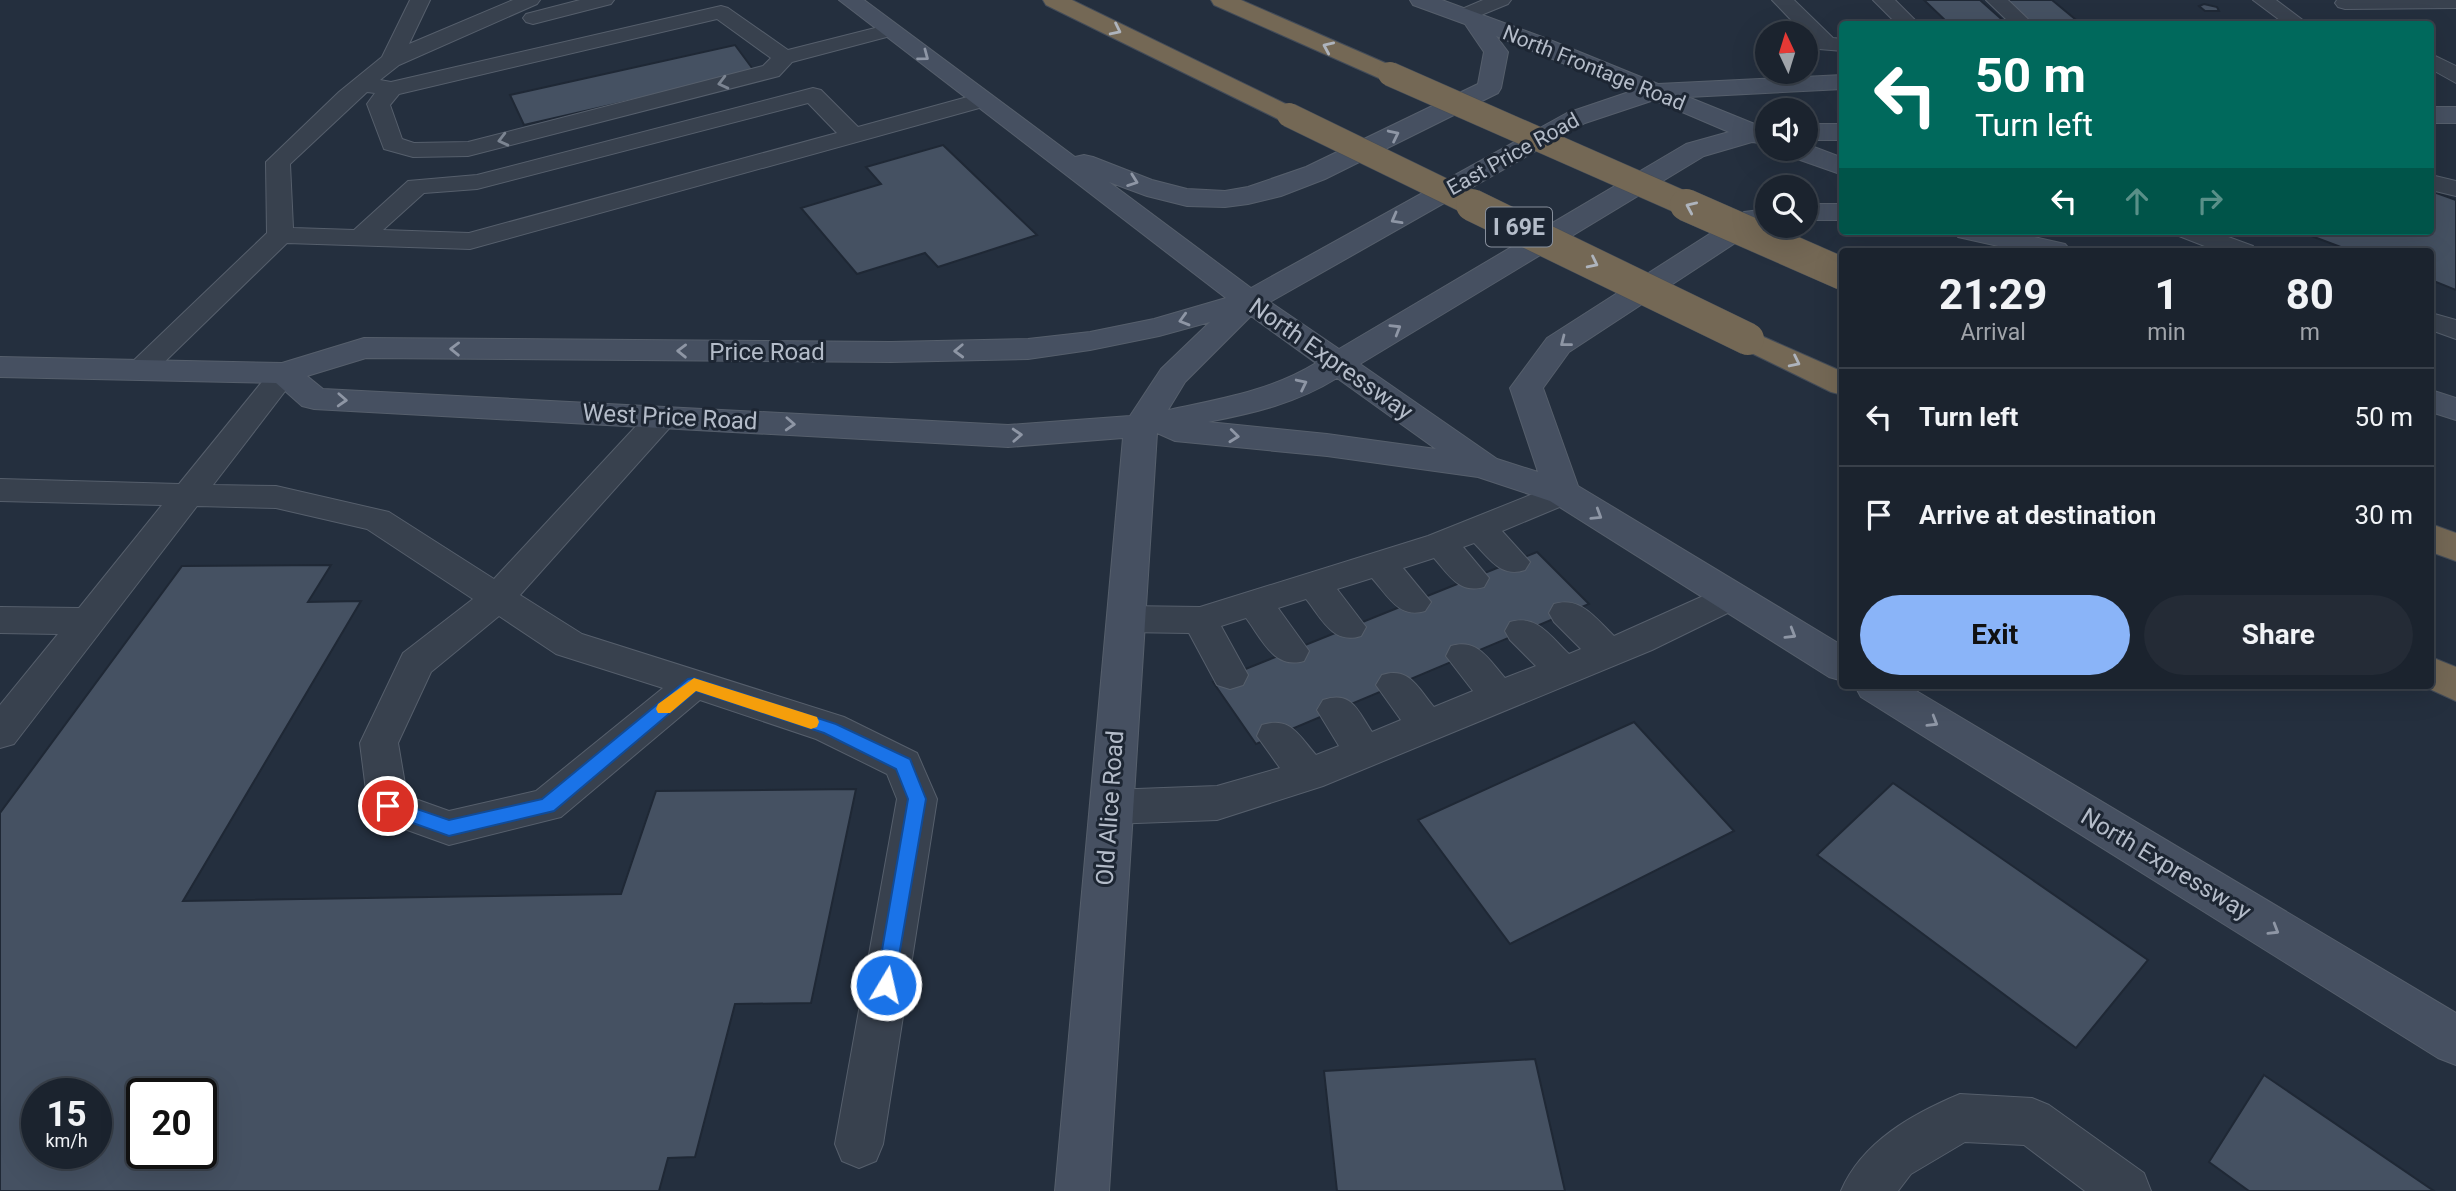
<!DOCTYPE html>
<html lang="en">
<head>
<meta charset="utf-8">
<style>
	:root { --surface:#1b232e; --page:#242b36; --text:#f1f3f6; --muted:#a0a4aa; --line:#39404a; --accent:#8ab4f8 }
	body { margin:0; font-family:Roboto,sans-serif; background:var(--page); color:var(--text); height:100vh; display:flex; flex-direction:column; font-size:26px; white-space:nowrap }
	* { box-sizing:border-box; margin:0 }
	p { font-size:23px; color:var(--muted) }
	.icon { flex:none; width:38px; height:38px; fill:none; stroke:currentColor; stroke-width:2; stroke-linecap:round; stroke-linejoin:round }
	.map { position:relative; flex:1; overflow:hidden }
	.sheet { position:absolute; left:1839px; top:248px; width:595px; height:441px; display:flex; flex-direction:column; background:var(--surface); border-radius:7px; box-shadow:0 7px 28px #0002,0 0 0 2px var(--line) }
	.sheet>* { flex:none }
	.guide { position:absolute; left:1839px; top:21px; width:595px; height:214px; border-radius:7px; box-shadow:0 7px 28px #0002,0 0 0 2px var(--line); background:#00695c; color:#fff; overflow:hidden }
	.needle { width:46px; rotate:356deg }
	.tools { position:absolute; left:1755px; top:21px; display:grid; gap:14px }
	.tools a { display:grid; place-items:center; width:63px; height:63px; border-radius:50%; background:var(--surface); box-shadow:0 7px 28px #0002,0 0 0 2px var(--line); font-size:35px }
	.speed { position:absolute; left:21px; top:1078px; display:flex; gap:14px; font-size:35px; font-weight:700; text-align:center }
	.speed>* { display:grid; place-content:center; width:91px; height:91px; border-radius:50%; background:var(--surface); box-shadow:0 7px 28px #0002,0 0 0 2px var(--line); line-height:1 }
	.speed small { font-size:18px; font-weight:400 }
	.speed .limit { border:4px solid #111; border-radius:10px; background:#fff; color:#111 }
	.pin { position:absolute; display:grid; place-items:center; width:60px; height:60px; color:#fff; margin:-30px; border:4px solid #fff; border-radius:50%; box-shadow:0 2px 7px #0007 }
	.me { position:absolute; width:77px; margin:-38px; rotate:9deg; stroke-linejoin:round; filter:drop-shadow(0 0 5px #0008) }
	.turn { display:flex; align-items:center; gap:24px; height:147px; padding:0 21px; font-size:32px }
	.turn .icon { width:91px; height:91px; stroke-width:2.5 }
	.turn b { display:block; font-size:49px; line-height:60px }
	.lanes { display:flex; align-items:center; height:66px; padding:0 21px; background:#0003; justify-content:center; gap:35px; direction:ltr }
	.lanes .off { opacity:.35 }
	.eta { display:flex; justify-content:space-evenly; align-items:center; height:119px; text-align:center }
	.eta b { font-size:42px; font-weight:700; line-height:49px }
	.cta { display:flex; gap:14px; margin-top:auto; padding:14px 21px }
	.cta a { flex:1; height:80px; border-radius:42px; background:var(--accent); color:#111; font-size:28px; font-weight:700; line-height:80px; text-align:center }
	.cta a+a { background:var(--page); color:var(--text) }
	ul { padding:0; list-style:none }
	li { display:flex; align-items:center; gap:21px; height:98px; padding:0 21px; border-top:2px solid var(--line) }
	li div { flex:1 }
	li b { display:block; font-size:26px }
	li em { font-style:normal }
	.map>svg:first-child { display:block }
	.building { fill:#455162; stroke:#1f2835; stroke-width:2; fill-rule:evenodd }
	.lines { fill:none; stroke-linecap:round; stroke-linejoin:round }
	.lane-casing { stroke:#565f6c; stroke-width:2 }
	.secondary-casing { stroke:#565f6c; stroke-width:2 }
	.highway-casing { stroke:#434c59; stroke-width:2 }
	.lane { fill:#38414e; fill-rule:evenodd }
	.secondary { fill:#465061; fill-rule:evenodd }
	.highway { fill:#746855; fill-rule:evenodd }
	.highway-bridge-far1-casing { stroke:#434c59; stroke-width:25; stroke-linecap:butt }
	.highway-bridge-casing { stroke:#434c59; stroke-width:33; stroke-linecap:butt }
	.highway-bridge-far1 { stroke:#746855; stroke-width:24 }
	.highway-bridge { stroke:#746855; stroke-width:32 }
	.oneway { stroke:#aeb4bd }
	.oneway2 { stroke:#8e96a5 }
	.oneway3 { stroke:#7c8592 }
	.route { fill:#1a73e8; stroke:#114b97; stroke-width:2 }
	.slow { fill:#f59e0b }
	.labels { text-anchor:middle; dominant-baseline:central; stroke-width:6; stroke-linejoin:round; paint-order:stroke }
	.far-street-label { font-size:21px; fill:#b4bcc9; stroke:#1d2633 }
	.shield { fill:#1d2633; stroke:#878f9c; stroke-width:2 }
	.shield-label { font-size:23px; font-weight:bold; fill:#b4bcc9 }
	.street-label { font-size:24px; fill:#b4bcc9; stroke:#1d2633 }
</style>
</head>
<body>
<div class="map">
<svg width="2456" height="1191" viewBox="0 0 2456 1191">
	<rect width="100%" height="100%" fill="#242f3e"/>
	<g class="building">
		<polygon points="1924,0 1980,0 2007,24 1949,24"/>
		<polygon points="2005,0 2052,0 2081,24 2033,24"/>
		<polygon points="2204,4 2217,7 2219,11 2205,11 2199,6"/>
		<polygon points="735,45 755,72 524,125 510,95"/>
		<polygon points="943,145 1037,235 938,267 925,253 857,274 801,208 881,184 866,167"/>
		<polygon points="2431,191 2456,200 2456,290 2431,280 2431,252 2354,252 2298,231 2431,231"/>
		<polygon points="1537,552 1589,604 1256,744 1213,682"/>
		<path d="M331 565 308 602 361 601 183 901 621 894 656 791 856 789 811 1003 735 1004 695 1157 668 1158 659 1191H0V813L182 566ZM37 1094H96V1153H37ZM142 1094H201V1153H142Z"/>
		<polygon points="1634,722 1734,831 1510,944 1418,820"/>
		<polygon points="1893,783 2148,960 2076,1048 1817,855"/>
		<polygon points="1535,1059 1565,1191 1337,1191 1324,1071"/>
		<polygon points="2264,1075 2434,1191 2249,1191 2209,1162"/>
	</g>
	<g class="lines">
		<g class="lane-casing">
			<g id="lane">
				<path d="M410 0H430L409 44 513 0H540L537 4 399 65 380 80 391 82 721 6 728 8 788 50 891 24 898 26 901 30 898 34 792 62 779 76 468 156 413 157 384 149 367 104 375 93 367 92 290 164 293 228 354 230 408 181 477 175 813 88 821 90 858 127 982 93 990 95 993 100 990 105 470 249 287 243 150 376 140 379 130 376 125 370 130 364 267 233 266 162 339 92 382 57ZM717 19 771 58 763 66 468 142 414 143 402 139 390 105 399 94ZM808 103 837 133 469 233 383 230 424 193 477 189Z"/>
				<polygon points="580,0 614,0 611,4 533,24 526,22 523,18 526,14"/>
				<polygon points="1483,0 1511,0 1508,4 1469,20 1455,20 1452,16 1455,12"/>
				<polygon points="1772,0 1794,0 1833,38 1843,39 1843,51 1819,49"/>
				<polygon points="1873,0 1895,0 1919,24 1897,24"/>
				<polygon points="1986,0 2008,0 2033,24 2011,24"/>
				<polygon points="2253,0 2276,0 2308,24 2285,24"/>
				<polygon points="2337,0 2456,0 2456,8 2345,9 2338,7 2335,3"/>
				<polygon points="2431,54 2456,66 2456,83 2431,69"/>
				<polygon points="2431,175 2456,181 2456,196 2431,190"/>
				<polygon points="2175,231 2212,231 2253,246 2257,252 2220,252 2179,236"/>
				<polygon points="2431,313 2456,320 2456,339 2431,330"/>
				<path d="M284 364 294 367 299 373 213 485 276 486 389 512 494 579 651 410 662 407 673 410 677 417 673 424 520 595 582 634 844 717 917 753 937 799 883 1144 876 1161 859 1168 842 1161 835 1144 897 799 887 774 816 739 700 700 561 817 449 845 374 818 368 806 360 743 403 653 473 599 367 529 276 508 197 506 14 744 0 748V705L58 634 0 633V607L79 608 162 505 0 501V479L179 484 274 367ZM499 616 556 654 663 688 536 791 449 811 407 796 398 743 431 672Z"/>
				<path d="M1563 482 1574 485 1579 493 1574 501 1502 531 1530 562 1525 570C1501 578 1490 559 1474 543L1463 547 1489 578 1484 587C1459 594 1449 575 1434 558L1403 568 1431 602 1425 611C1399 619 1388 596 1372 578L1337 589 1366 627 1361 636C1333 645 1322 619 1306 599L1278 608 1309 651 1304 661C1274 670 1262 639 1246 618L1221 626 1248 675 1243 685 1230 689 1217 685 1189 633 1125 632 1112 628 1107 619 1112 610 1125 606 1200 607 1428 536Z"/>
				<path d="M1730 584 1742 588 1748 597 1742 606 1652 650 1323 786 1217 820 1110 824 1096 819 1090 807 1096 795 1110 790 1217 786 1280 768 1257 736 1262 725C1291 716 1299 736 1316 755L1339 746 1317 710 1323 700C1352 690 1358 711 1372 732L1401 720 1376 685 1382 675C1409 666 1418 688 1434 707L1473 691 1446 656 1451 646C1478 638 1489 660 1505 678L1536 666 1510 640 1505 631 1510 622C1537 614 1551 637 1569 654L1581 649 1554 622 1549 613 1554 604C1581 596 1596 619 1614 636Z"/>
				<path d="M1960 1094 2032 1098 2049 1105 2144 1173 2151 1191H2085L2024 1145 1965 1142 1911 1174 1898 1191H1841C1862 1142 1912 1114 1960 1094Z"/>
			</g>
		</g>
		<g class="secondary-casing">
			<g id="secondary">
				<path d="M839 0H864L1075 157 1084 155 1093 157 1152 180 1187 189 1225 191 1248 187 1306 167 1478 84 1484 52 1465 24 1413 5 1410 0H1442L1550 40 1658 84 1843 75V89L1688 97 1757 125H1768V144L1752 142 1704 156 1360 364 1497 459 1538 472 1510 388 1547 338 1744 212 1768 209V225L1761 226 1569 352 1543 388 1578 486 1843 646V681L1829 677 1550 501 1478 477 1327 456 1175 441 1157 433 1109 1191H1055L1123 438 1008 447 314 409 302 406 276 383 0 377V357L282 363 364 338 891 342 1028 339 1090 332 1154 319 1226 298ZM1496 36 1632 91 1567 113 1251 288 1109 182 1147 196 1187 206 1225 207 1248 204 1281 196 1325 179 1498 93 1501 88 1508 52ZM1654 100 1729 132 1686 144 1339 349 1270 302 1585 123ZM1251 316 1316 363C1270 391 1220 399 1168 410L1185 382ZM1210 322 1161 369 1130 416 1008 425 323 389 307 376 366 358 891 362 1028 359 1090 350 1159 336ZM1337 378 1436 449 1327 434 1208 422C1254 413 1297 403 1337 378Z"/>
				<rect x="2431" y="107" width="25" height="16"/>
				<rect x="1806" y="124" width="37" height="16"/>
				<polygon points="1806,144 1843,158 1843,175 1786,155 1782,149 1806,149"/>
				<rect x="1806" y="204" width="37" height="16"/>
				<polygon points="1954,231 2007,231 2065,244 2070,250 2025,252 1958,237"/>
				<polygon points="2431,390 2456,398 2456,420 2431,412"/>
				<polygon points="1855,686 1908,686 2456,1013 2456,1065 2438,1058 1861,697"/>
			</g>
		</g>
		<g class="highway-casing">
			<g id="highway">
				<polygon points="1043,0 1072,0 1298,110 1302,115 1298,120 1289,123 1280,120 1046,5"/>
				<polygon points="1211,0 1241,0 1399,69 1402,74 1399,79 1390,81 1381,79 1214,5"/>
				<polygon points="1748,330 1843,372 1843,395 1831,392 1737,346 1732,339 1737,332"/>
				<polygon points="2431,524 2456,533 2456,561 2431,552"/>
				<polygon points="2431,657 2456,667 2456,701 2423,686 2431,686"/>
			</g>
		</g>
		<use href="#lane" class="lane"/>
		<use href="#secondary" class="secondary"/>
		<use href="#highway" class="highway"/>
		<g class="highway-bridge-far1-casing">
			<g id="highway-bridge-far1">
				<polyline points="1390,74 1690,206"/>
				<polyline points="1289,115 1476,206"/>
			</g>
		</g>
		<g class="highway-bridge-casing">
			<g id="highway-bridge">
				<polyline points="1472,205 1748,339"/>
				<polyline points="1686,205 1843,274"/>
			</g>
		</g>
		<use href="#highway-bridge-far1" class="highway-bridge-far1"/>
		<use href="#highway-bridge" class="highway-bridge"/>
	</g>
	<defs><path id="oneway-chevron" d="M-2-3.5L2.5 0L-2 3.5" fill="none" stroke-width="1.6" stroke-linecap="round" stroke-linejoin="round" transform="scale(1.75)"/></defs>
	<g class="oneway">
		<use href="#oneway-chevron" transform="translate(1116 30) rotate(26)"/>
		<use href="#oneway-chevron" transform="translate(1328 47) rotate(-156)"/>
		<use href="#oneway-chevron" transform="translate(1691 207) rotate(-156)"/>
		<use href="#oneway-chevron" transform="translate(1593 263) rotate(26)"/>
		<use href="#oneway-chevron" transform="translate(1795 362) rotate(26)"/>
	</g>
	<g class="oneway2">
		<use href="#oneway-chevron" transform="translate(924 56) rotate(37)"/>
		<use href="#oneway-chevron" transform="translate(1394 135) rotate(-26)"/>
		<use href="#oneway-chevron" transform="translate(1133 181) rotate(20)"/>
		<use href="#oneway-chevron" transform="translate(1396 219) rotate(151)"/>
		<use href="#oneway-chevron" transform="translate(1184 320) rotate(164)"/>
		<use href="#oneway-chevron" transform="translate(1396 329) rotate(-31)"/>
		<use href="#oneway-chevron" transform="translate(1565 342) rotate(142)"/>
		<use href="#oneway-chevron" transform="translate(455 349) rotate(-179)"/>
		<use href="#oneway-chevron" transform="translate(682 351) rotate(-179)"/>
		<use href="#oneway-chevron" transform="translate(959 351) rotate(178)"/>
		<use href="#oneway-chevron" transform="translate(1302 384) rotate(-26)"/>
		<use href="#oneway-chevron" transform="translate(342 400) rotate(3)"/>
		<use href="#oneway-chevron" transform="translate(790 424) rotate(3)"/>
		<use href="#oneway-chevron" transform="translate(1017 435) rotate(-3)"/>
		<use href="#oneway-chevron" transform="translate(1234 436) rotate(6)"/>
		<use href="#oneway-chevron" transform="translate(1597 515) rotate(32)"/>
		<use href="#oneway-chevron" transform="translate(1791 634) rotate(31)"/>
		<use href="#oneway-chevron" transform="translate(1933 722) rotate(31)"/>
		<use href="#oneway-chevron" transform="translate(2274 930) rotate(31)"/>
	</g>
	<g class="oneway3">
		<use href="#oneway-chevron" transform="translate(723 83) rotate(166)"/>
		<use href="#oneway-chevron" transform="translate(503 140) rotate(166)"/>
	</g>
	<polygon class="route" points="694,678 836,724 910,759 926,799 893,991 886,994 879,991 876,985 908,799 896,769 824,733 696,691 554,811 449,836 382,812 379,806 382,801 388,799 449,820 542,799 688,679"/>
	<polygon class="slow" points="694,678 817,717 819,722 817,727 811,729 696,691 670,713 658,713 656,709 658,704"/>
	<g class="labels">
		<g class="far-street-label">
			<text transform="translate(1594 68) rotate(22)">North Frontage Road</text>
			<text transform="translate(1513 154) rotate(-29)">East Price Road</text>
		</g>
		<rect class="shield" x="1486" y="207.5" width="66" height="39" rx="5"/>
		<g class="shield-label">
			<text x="1519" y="227">I 69E</text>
		</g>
		<g class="street-label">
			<text x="767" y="352">Price Road</text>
			<text transform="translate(1331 359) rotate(35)">North Expressway</text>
			<text transform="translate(670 417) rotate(3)">West Price Road</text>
			<text transform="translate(1110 808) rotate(-86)">Old Alice Road</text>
			<text transform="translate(2166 864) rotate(31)">North Expressway</text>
		</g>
	</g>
</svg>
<div class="tools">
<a><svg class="needle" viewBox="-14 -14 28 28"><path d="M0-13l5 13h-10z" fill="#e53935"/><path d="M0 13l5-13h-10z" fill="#a0a4aa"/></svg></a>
<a><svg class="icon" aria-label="sound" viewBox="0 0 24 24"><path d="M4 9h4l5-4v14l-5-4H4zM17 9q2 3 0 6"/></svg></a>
<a><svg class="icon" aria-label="search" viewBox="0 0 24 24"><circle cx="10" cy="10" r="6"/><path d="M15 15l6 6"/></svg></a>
</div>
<div class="speed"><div>15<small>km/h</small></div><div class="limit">20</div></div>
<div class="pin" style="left:388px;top:806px;background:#d93025"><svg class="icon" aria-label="arrive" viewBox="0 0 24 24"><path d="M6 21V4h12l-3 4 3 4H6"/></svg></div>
<svg class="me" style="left:886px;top:985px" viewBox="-20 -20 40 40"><circle r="17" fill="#1a73e8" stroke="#fff" stroke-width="3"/><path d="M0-11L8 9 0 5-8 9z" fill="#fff"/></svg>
<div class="guide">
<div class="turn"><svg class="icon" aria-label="left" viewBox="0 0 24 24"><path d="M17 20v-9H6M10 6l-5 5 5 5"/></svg><div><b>50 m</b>Turn left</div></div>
<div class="lanes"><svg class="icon" aria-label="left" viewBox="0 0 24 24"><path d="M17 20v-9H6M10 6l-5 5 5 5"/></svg><svg class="icon off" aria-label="ahead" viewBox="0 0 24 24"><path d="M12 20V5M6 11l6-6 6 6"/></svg><svg class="icon off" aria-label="right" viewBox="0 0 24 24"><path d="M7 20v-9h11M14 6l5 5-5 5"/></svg></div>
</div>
<section class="sheet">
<div class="eta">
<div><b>21:29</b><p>Arrival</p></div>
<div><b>1</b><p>min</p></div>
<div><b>80</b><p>m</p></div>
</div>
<ul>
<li><svg class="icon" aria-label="left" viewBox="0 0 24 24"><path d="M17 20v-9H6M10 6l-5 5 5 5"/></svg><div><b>Turn left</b></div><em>50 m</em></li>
<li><svg class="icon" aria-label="arrive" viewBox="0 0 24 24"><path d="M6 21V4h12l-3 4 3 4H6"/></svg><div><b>Arrive at destination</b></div><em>30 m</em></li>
</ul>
<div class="cta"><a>Exit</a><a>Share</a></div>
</section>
</div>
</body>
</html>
